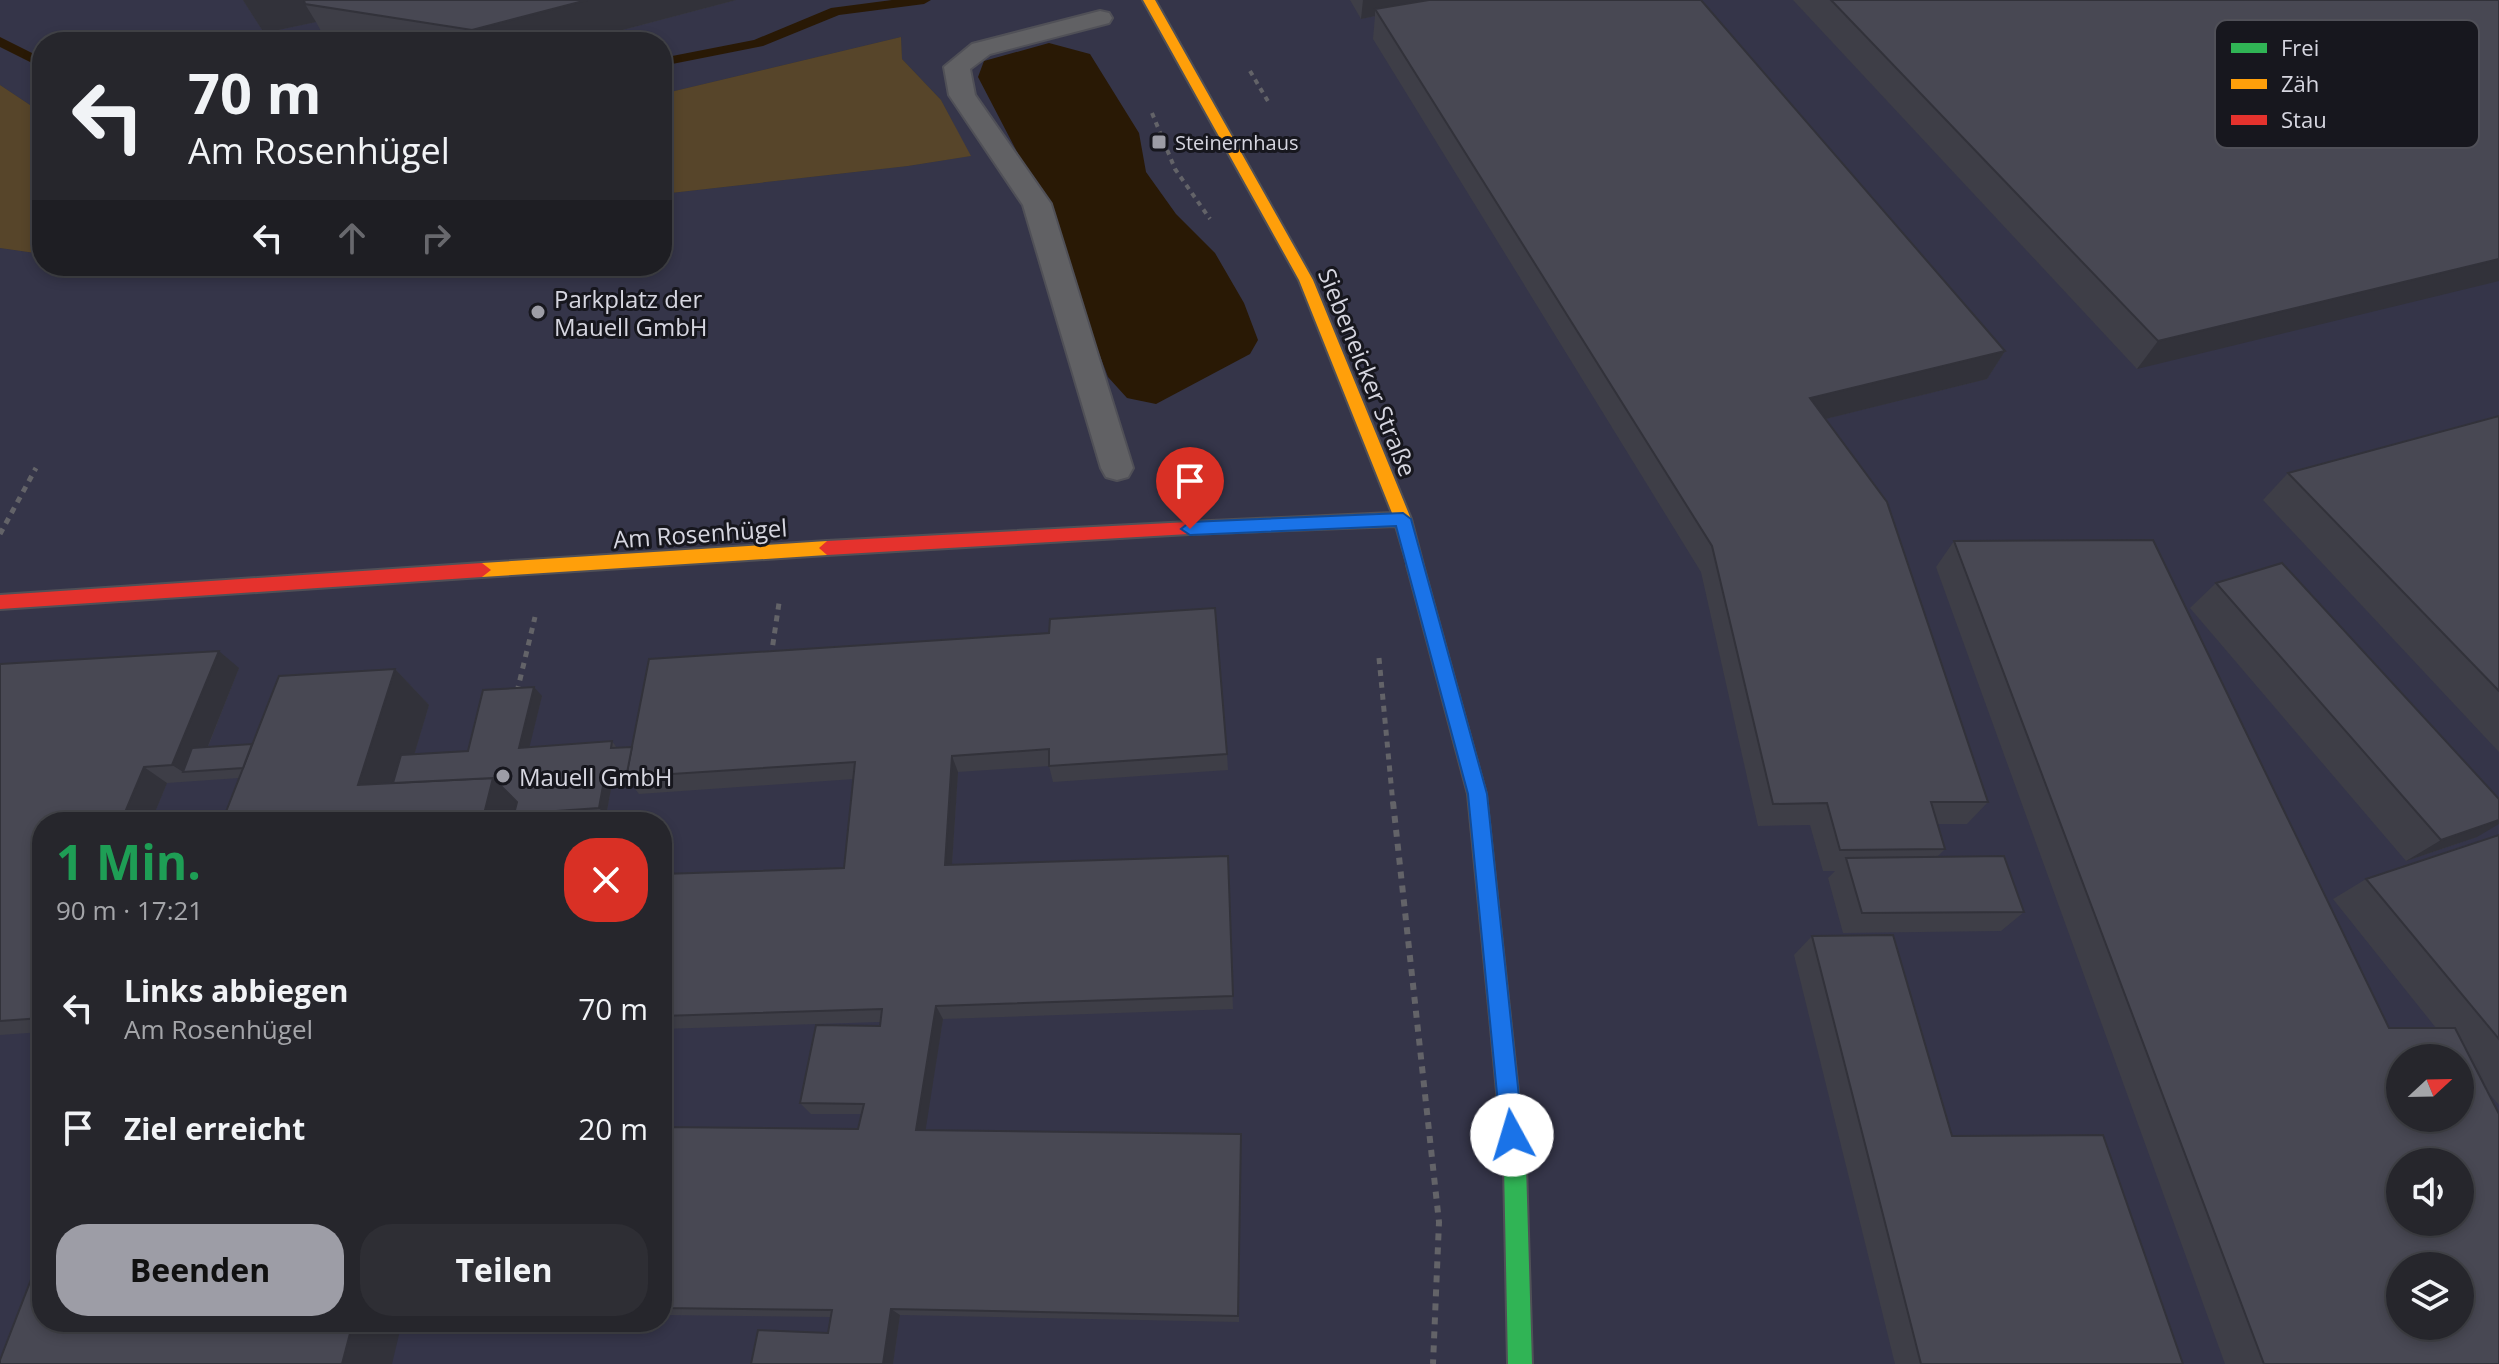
<!DOCTYPE html>
<html lang="de">
<head>
<meta charset="utf-8">
<style>
	:root { --surface:#26262c; --page:#2e2e34; --text:#f1f3f6; --muted:#a4a5a9; --line:#424348; --accent:#9d9da6 }
	body { margin:0; font-family:"Open Sans",sans-serif; background:var(--page); color:var(--text); height:100vh; display:flex; flex-direction:column; font-size:30px; white-space:nowrap }
	* { box-sizing:border-box; margin:0 }
	p { font-size:26px; color:var(--muted) }
	.icon { flex:none; width:44px; height:44px; fill:none; stroke:currentColor; stroke-width:2; stroke-linecap:round; stroke-linejoin:round }
	.map { position:relative; flex:1; overflow:hidden }
	.side { position:absolute; left:32px; top:812px; width:640px; height:520px; display:flex; flex-direction:column; background:var(--surface); border-radius:32px; box-shadow:0 4px 12px #0003,0 0 0 2px var(--line) }
	.side>* { flex:none }
	.banner { position:absolute; left:32px; top:32px; width:640px; height:244px; border-radius:32px; box-shadow:0 4px 12px #0003,0 0 0 2px var(--line); background:#26262c; color:var(--text); overflow:hidden }
	.needle { width:52px; rotate:68deg }
	.fabs { position:absolute; left:2386px; top:1044px; display:grid; gap:16px }
	.fabs a { display:grid; place-items:center; width:88px; height:88px; border-radius:50%; background:var(--surface); box-shadow:0 4px 12px #0003,0 0 0 2px var(--line); font-size:40px }
	.pin { position:absolute; display:grid; place-items:center; width:68px; height:68px; color:#fff; margin:-82px -34px; border-radius:50% 50% 50% 0; rotate:-45deg; box-shadow:0 0 8px #0007 }
	.pin .icon { rotate:45deg }
	.me { position:absolute; width:88px; margin:-44px; rotate:354deg; stroke-linejoin:round; filter:drop-shadow(0 0 6px #0008) }
	.turn { display:flex; align-items:center; gap:28px; height:168px; padding:0 24px; font-size:36px }
	.turn .icon { width:104px; height:104px; stroke-width:2.5 }
	.turn b { display:block; font-size:56px; line-height:68px }
	.lanes { display:flex; align-items:center; height:76px; padding:0 24px; background:#0003; justify-content:center; gap:40px; direction:ltr }
	.lanes .off { opacity:.35 }
	.round { display:grid; place-items:center; flex:none; width:84px; height:84px; border-radius:32px; background:var(--page) }
	.overview { display:flex; align-items:center; justify-content:space-between; height:136px; padding:0 24px }
	h1 { font-size:48px; font-weight:700; line-height:60px; color:#1e9e55 }
	.cta { display:flex; gap:16px; margin-top:auto; padding:16px 24px }
	.cta a { flex:1; height:92px; border-radius:32px; background:var(--accent); color:#111; font-size:32px; font-weight:700; line-height:92px; text-align:center }
	.cta a+a { background:var(--page); color:var(--text) }
	ul { padding:0; list-style:none }
	li { display:flex; align-items:center; gap:24px; height:120px; padding:0 24px }
	li div { flex:1 }
	li b { display:block; font-size:30px }
	li em { font-style:normal }
	.map>svg:first-child { display:block }
	.built { fill:#353549; fill-rule:evenodd }
	.green { fill:#57452a }
	.water { fill:#291905 }
	.lines { fill:none; stroke-linecap:round; stroke-linejoin:round }
	.stream { fill:#291905; fill-rule:evenodd }
	.lane-casing { stroke:#505057; stroke-width:4 }
	.fast-casing { stroke:#505057; stroke-width:4 }
	.slow-casing { stroke:#505057; stroke-width:4 }
	.jam-casing { stroke:#505057; stroke-width:4 }
	.path-far2 { stroke:#636368; stroke-width:4; stroke-dasharray:5 5; stroke-linecap:butt }
	.path-far1 { stroke:#636368; stroke-width:5; stroke-dasharray:6 6; stroke-linecap:butt }
	.path { stroke:#636368; stroke-width:6; stroke-dasharray:7 7; stroke-linecap:butt }
	.lane { fill:#616164; fill-rule:evenodd }
	.fast { fill:#30b455; fill-rule:evenodd }
	.slow { fill:#ff9f0a; fill-rule:evenodd }
	.jam { fill:#e5322d; fill-rule:evenodd }
	.wall { fill:#3e3e47 }
	.shaded-wall { fill:#32323a }
	.building { fill:#484853; stroke:#32323a; stroke-width:2; fill-rule:evenodd }
	.route { fill:#1a73e8; stroke:#114b97; stroke-width:2 }
	.poi-dot { fill:#9d9da6; stroke:#17171e; stroke-width:3 }
	.labels { text-anchor:middle; dominant-baseline:central; stroke-width:6; stroke-linejoin:round; paint-order:stroke }
	.far-poi-label { font-size:20px; fill:#d6d6e0; stroke:#17171e; text-anchor:start }
	.poi-label { font-size:24px; fill:#d6d6e0; stroke:#17171e; text-anchor:start }
	.street-label { font-size:24px; fill:#d6d6e0; stroke:#17171e }
	.key { fill:#17171e; stroke:#505058; stroke-width:2 }
	.key-label { font-size:22px; fill:#d6d6e0 }
</style>
</head>
<body>
<div class="map">
<svg width="2499" height="1364" viewBox="0 0 2499 1364">
	<rect width="100%" height="100%" fill="#32323a"/>
	<path class="built" d="M0 0H2499V1364H0V248L42 254V266H662V194L908 166 970 156 941 100 902 59 901 37 662 94V42H42V113L0 85ZM42 822H662V1322H42ZM2400 1058H2460V1118H2400ZM2400 1162H2460V1222H2400ZM2400 1266H2460V1326H2400Z"/>
	<g class="green">
		<polygon points="901,37 902,59 941,100 971,156 908,166 662,194 662,94"/>
		<polygon points="0,85 42,113 42,254 0,248"/>
	</g>
	<polygon class="water" points="1049,43 1090,54 1139,133 1146,172 1176,214 1215,253 1244,303 1258,340 1250,354 1156,404 1127,398 1108,377 1040,196 978,77 984,61"/>
	<g class="lines">
		<g class="stream">
			<polygon points="892,0 931,0 924,4 839,15 763,46 662,66 662,58 754,40 831,8"/>
			<polygon points="0,37 42,58 42,68 0,47"/>
		</g>
		<g class="lane-casing">
			<polygon id="lane" points="1100,11 1109,13 1112,18 1109,23 990,54 970,69 975,95 1051,204 1133,468 1128,477 1117,480 1106,477 1101,468 1023,205 949,95 944,67 972,44"/>
		</g>
		<g class="fast-casing">
			<polygon id="fast" points="1500,1007 1507,1010 1510,1017 1526,1166 1532,1364 1508,1364 1504,1166 1490,1017 1493,1010"/>
		</g>
		<g class="slow-casing">
			<g id="slow">
				<polygon points="1143,0 1155,0 1313,280 1411,519 1423,565 1421,570 1409,570 1396,526 1189,534 1181,528 1189,522 1392,513 1299,280"/>
				<polygon points="827,541 835,548 827,555 482,577 473,570 482,563"/>
			</g>
		</g>
		<g class="jam-casing">
			<g id="jam">
				<polygon points="1189,522 1197,528 1189,534 827,555 819,548 827,541"/>
				<polygon points="1415,558 1423,565 1486,794 1510,1017 1507,1024 1500,1027 1493,1024 1490,1017 1468,794 1407,565"/>
				<polygon points="482,563 491,570 482,577 0,609 0,595"/>
			</g>
		</g>
		<g class="path-far2">
			<polyline points="1250,71 1269,103"/>
			<polyline points="1152,113 1175,169 1210,219"/>
		</g>
		<g class="path-far1">
			<polyline points="0,534 36,468"/>
			<polyline points="771,657 779,603"/>
			<polyline points="1379,658 1393,804"/>
			<polyline points="517,692 535,617"/>
		</g>
		<polyline class="path" points="1393,802 1439,1222 1433,1364"/>
		<use href="#lane" class="lane"/>
		<use href="#fast" class="fast"/>
		<use href="#slow" class="slow"/>
		<use href="#jam" class="jam"/>
	</g>
	<g class="wall">
		<polygon points="243,0 736,0 577,42 342,42 326,40 316,22 264,33"/>
		<polygon points="1350,0 1701,0 2005,351 1987,379 1825,419 1988,802 1967,824 1937,824 1945,849 1937,857 2024,912 2001,931 1843,933 1828,878 1835,871 1823,871 1810,825 1758,826 1701,572 1373,39 1375,16 1361,19"/>
		<polygon points="1793,0 2499,0 2137,369"/>
		<polygon points="2499,416 2499,752 2263,500 2288,473"/>
		<polygon points="1954,541 2389,1028 2436,1028 2333,899 2366,879 2499,835 2499,1105 2487,1091 2499,1364 2225,1364 1936,567"/>
		<polygon points="2216,583 2477,837 2406,861 2190,608"/>
		<polygon points="649,659 1227,754 1228,770 1053,782 1049,766 958,772 952,864 1228,856 1233,1009 943,1019 925,1130 1241,1134 1239,1322 900,1315 893,1364 751,1364 828,1333 831,1317 662,1315 662,1127 858,1129 862,1114 811,1114 800,1103 880,1026 880,1022 662,1029 662,874 844,868 854,779 639,794 630,782 612,783 606,816 527,822 222,822 239,778 167,783 151,822 42,822 42,1032 0,1035 0,664 239,668 208,747 252,744 395,669 429,705 414,755 468,751 542,696 529,747 612,741 617,748 632,747"/>
		<polygon points="1812,936 1952,1136 2183,1364 1895,1364 1794,955"/>
	</g>
	<g class="shaded-wall">
		<polygon points="243,0 312,0 305,4 316,22 264,33"/>
		<polygon points="587,0 736,0 577,42 478,42 472,30"/>
		<polygon points="1363,0 1465,0 1375,9 1375,16 1361,19"/>
		<polygon points="2499,259 2499,281 2137,369 2158,341"/>
		<polygon points="2005,351 1987,379 1797,426 1810,398"/>
		<polygon points="219,651 239,668 198,771 183,772 172,765"/>
		<polygon points="395,669 429,705 398,809 358,785"/>
		<polygon points="534,687 542,696 527,757 519,748"/>
		<polygon points="952,756 958,772 951,879 945,865"/>
		<polygon points="144,767 167,783 151,822 121,822"/>
		<polygon points="605,775 612,783 606,816 599,808"/>
		<polygon points="493,778 525,811 514,814 522,822 482,822"/>
		<polygon points="2499,820 2499,824 2477,837 2406,861 2441,840"/>
		<polygon points="936,1006 943,1019 924,1140 916,1130"/>
		<polygon points="891,1309 900,1315 893,1364 883,1364"/>
		<polygon points="353,1322 402,1322 392,1364 342,1364"/>
	</g>
	<g class="building">
		<polygon points="304,0 587,0 472,30 305,4"/>
		<polygon points="1429,0 1701,0 2005,351 1810,398 1887,502 1988,802 1931,802 1945,849 1840,850 1827,803 1773,804 1712,546 1375,9"/>
		<polygon points="1831,0 2499,0 2499,259 2158,341"/>
		<polygon points="2499,416 2499,691 2288,473"/>
		<path d="M2153 540 2389 1028H2455L2499 1114V1364H2264L1954 541ZM2400 1058H2460V1118H2400ZM2400 1162H2460V1222H2400ZM2400 1266H2460V1326H2400Z"/>
		<polygon points="2282,563 2499,799 2499,820 2441,840 2216,583"/>
		<polygon points="1215,608 1227,754 1049,766 1049,749 952,756 945,865 1228,856 1233,996 936,1006 916,1130 1241,1134 1238,1316 891,1309 883,1364 751,1364 758,1330 828,1333 832,1310 662,1308 662,1127 858,1129 864,1104 800,1103 816,1025 880,1026 882,1009 662,1016 662,874 844,868 855,762 626,777 649,659 1049,633 1050,619"/>
		<polygon points="219,651 172,765 144,767 121,822 42,822 42,1018 0,1021 0,664"/>
		<polygon points="395,669 358,785 493,778 482,822 222,822 279,676"/>
		<polygon points="534,687 519,748 612,741 611,748 632,747 627,773 605,775 599,808 514,814 517,802 493,778 393,783 401,755 468,751 483,690"/>
		<polygon points="252,744 243,768 183,772 192,748"/>
		<polygon points="2499,835 2499,1039 2366,879"/>
		<polygon points="2004,856 2024,912 1862,913 1846,858"/>
		<polygon points="1893,935 1952,1136 2103,1135 2183,1364 1921,1364 1812,936"/>
		<polygon points="42,1251 42,1322 353,1322 342,1364 0,1364 0,1360"/>
	</g>
	<polygon class="route" points="1403,513 1411,519 1487,794 1523,1135 1519,1143 1512,1146 1504,1143 1501,1135 1468,794 1396,526 1190,535 1181,529 1190,522"/>
	<g class="poi-dot">
		<rect x="1151" y="134" width="16" height="16" rx="4"/>
		<circle cx="538" cy="312" r="8"/>
		<circle cx="503" cy="776" r="8"/>
	</g>
	<g class="labels">
		<g class="far-poi-label">
			<text x="1175" y="142">Steinernhaus</text>
		</g>
		<g class="poi-label">
			<text x="554" y="298">Parkplatz der<tspan x="554" dy="28">Mauell GmbH</tspan></text>
			<text x="519" y="776">Mauell GmbH</text>
		</g>
		<g class="street-label">
			<text transform="translate(1368 372) rotate(68)">Siebeneicker Straße</text>
			<text transform="translate(700 533) rotate(-4)">Am Rosenhügel</text>
		</g>
	</g>
	<rect x="2215" y="20" width="264" height="128" rx="12" class="key"/>
	<rect x="2231" y="43" width="36" height="10" fill="#30b455"/>
	<rect x="2231" y="79" width="36" height="10" fill="#ff9f0a"/>
	<rect x="2231" y="115" width="36" height="10" fill="#e5322d"/>
	<g class="key-label">
		<text x="2281" y="56">Frei</text>
		<text x="2281" y="92">Zäh</text>
		<text x="2281" y="128">Stau</text>
	</g>
</svg>
<div class="fabs">
<a><svg class="needle" viewBox="-14 -14 28 28"><path d="M0-13l5 13h-10z" fill="#e53935"/><path d="M0 13l5-13h-10z" fill="#a4a5a9"/></svg></a>
<a><svg class="icon" aria-label="sound" viewBox="0 0 24 24"><path d="M4 9h4l5-4v14l-5-4H4zM17 9q2 3 0 6"/></svg></a>
<a><svg class="icon" aria-label="layers" viewBox="0 0 24 24"><path d="M12 4l9 5-9 5-9-5zM3 14l9 5 9-5"/></svg></a>
</div>
<div class="pin" style="left:1190px;top:529px;background:#d93025"><svg class="icon" aria-label="arrive" viewBox="0 0 24 24"><path d="M6 21V4h12l-3 4 3 4H6"/></svg></div>
<svg class="me" style="left:1512px;top:1135px" viewBox="-20 -20 40 40"><circle r="19" fill="#fff"/><path d="M0-13L10 11 0 6-10 11z" fill="#1a73e8"/></svg>
<div class="banner">
<div class="turn"><svg class="icon" aria-label="left" viewBox="0 0 24 24"><path d="M17 20v-9H6M10 6l-5 5 5 5"/></svg><div><b>70 m</b>Am Rosenhügel</div></div>
<div class="lanes"><svg class="icon" aria-label="left" viewBox="0 0 24 24"><path d="M17 20v-9H6M10 6l-5 5 5 5"/></svg><svg class="icon off" aria-label="ahead" viewBox="0 0 24 24"><path d="M12 20V5M6 11l6-6 6 6"/></svg><svg class="icon off" aria-label="right" viewBox="0 0 24 24"><path d="M7 20v-9h11M14 6l5 5-5 5"/></svg></div>
</div>
<section class="side">
<div class="overview"><div><h1>1 Min.</h1><p>90 m · 17:21</p></div><a class="round" style="background:#d93025;color:#fff"><svg class="icon" aria-label="close" viewBox="0 0 24 24"><path d="M6 6l12 12M18 6L6 18"/></svg></a></div>
<ul>
<li><svg class="icon" aria-label="left" viewBox="0 0 24 24"><path d="M17 20v-9H6M10 6l-5 5 5 5"/></svg><div><b>Links abbiegen</b><p>Am Rosenhügel</p></div><em>70 m</em></li>
<li><svg class="icon" aria-label="arrive" viewBox="0 0 24 24"><path d="M6 21V4h12l-3 4 3 4H6"/></svg><div><b>Ziel erreicht</b></div><em>20 m</em></li>
</ul>
<div class="cta"><a>Beenden</a><a>Teilen</a></div>
</section>
</div>
</body>
</html>
